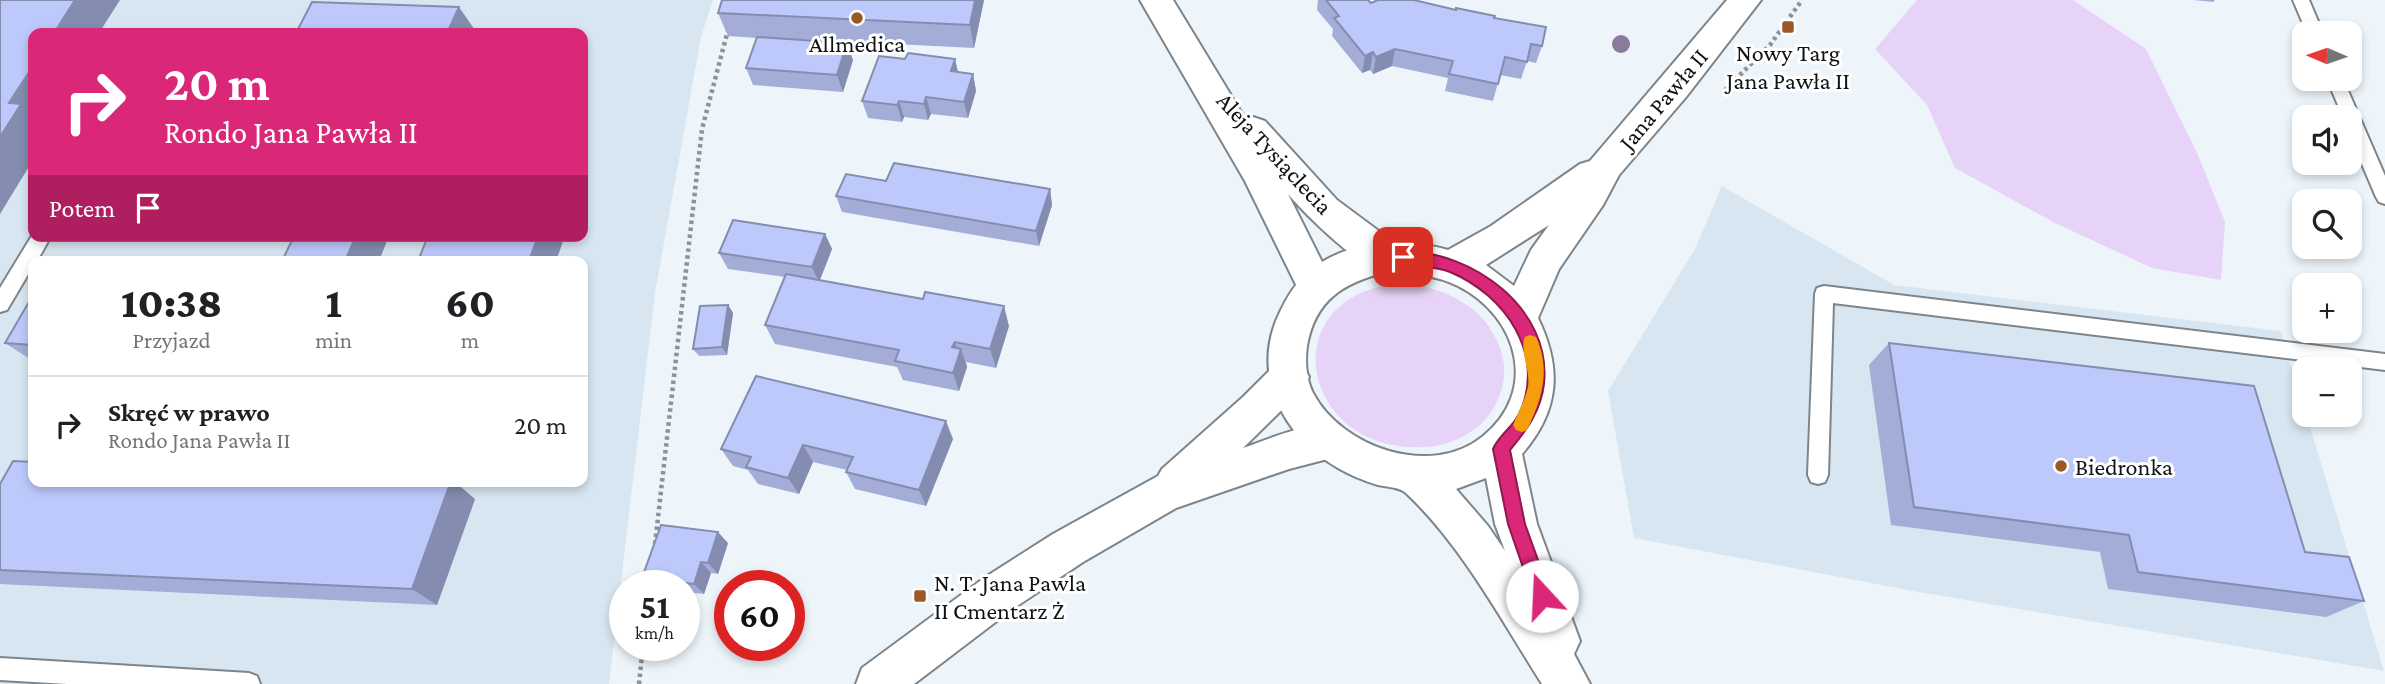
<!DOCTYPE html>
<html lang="pl">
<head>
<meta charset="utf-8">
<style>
	:root { --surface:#fff; --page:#f6f6f6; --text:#202124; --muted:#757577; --line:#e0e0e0 }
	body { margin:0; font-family:"Crimson Pro",serif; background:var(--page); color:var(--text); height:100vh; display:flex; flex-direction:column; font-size:26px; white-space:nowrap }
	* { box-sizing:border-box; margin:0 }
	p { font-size:23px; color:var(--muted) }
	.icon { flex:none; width:38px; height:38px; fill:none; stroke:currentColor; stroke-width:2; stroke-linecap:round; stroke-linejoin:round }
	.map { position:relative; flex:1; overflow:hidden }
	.sheet { position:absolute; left:28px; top:256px; width:560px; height:231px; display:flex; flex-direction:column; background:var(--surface); border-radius:14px; box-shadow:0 4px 10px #0003 }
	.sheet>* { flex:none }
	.hud { position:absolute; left:28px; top:28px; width:560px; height:214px; border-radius:14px; box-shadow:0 4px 10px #0003; background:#db2777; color:#fff; overflow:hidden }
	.needle { width:46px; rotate:272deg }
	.buttons { position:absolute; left:2292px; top:21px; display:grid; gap:14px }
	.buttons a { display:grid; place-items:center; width:70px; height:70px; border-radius:14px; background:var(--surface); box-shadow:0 4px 10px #0003; font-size:35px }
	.speed { position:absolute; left:609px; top:570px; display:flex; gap:14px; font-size:35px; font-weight:700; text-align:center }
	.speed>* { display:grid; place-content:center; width:91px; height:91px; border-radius:50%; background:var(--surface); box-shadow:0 4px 10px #0003; line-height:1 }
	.speed small { font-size:18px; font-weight:400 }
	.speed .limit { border:10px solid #d22; background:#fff; color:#111 }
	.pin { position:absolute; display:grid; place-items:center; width:60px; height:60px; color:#fff; margin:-30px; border-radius:14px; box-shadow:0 4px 10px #0006 }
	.me { position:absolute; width:77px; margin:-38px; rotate:340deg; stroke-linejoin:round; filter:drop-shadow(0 0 5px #0008) }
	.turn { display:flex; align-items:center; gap:24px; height:147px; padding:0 21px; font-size:32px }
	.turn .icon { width:91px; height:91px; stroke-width:2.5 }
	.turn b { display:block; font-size:49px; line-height:60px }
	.then { display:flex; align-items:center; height:66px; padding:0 21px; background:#0003; gap:14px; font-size:26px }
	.eta { display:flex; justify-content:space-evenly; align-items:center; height:119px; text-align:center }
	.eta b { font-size:42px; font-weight:800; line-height:49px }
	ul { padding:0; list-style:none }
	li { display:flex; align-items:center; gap:21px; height:98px; padding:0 21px; border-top:2px solid var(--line) }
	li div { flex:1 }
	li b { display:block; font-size:26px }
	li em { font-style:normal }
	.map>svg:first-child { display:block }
	.built { fill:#d8e6f1; fill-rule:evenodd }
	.green { fill:#e6d3f7 }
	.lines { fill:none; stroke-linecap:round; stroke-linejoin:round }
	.service-casing { stroke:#7e858a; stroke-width:4 }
	.tertiary-casing { stroke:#7e858a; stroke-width:4 }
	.primary-casing { stroke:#7e858a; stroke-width:4 }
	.path { stroke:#8c9296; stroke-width:4.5; stroke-dasharray:3.5 3.5; stroke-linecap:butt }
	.service { fill:#fff; fill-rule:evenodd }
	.tertiary { fill:#fff; fill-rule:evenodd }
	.primary { fill:#fff; fill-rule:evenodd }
	.tree { fill:#8a7b9c }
	.wall { fill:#a3add7 }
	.shaded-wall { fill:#848daf }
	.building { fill:#bdc9fa; stroke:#848daf; stroke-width:2 }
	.route { fill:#db2777; stroke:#8e194d; stroke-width:2 }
	.slow { fill:#f59e0b }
	.poi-dot { fill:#9b5827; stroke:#fff; stroke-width:2.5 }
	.labels { text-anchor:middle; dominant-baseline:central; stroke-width:6; stroke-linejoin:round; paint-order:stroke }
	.poi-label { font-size:24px; fill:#101314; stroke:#fff }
	.street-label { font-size:24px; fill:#101314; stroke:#fff }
</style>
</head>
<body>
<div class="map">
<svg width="2385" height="684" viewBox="0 0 2385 684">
	<rect width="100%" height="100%" fill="#edf5fb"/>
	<g class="built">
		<path d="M0 0H713L701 37 655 293 609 684H0ZM33 33H583V236H33ZM33 261H583V481H33Z"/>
		<polygon points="1722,186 1894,285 2281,331 2384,671 1913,591 1634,538 1608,391 1695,249"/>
	</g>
	<g class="green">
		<polygon points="1917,0 2073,0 2146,49 2198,155 2225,222 2221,280 2152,268 2055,223 1955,168 1927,105 1875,49"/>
		<path d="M1406 283C1450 289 1493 311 1503 359 1508 383 1497 410 1479 426 1459 442 1436 449 1410 447 1297 442 1274 290 1406 283Z"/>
	</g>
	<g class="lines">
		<g class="service-casing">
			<g id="service">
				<polygon points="2293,0 2309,0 2323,33 2307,33"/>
				<polygon points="2327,79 2343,79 2385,176 2385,204 2379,202 2376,197 2350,136 2350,117 2343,117"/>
				<polygon points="33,234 51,236 37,261 33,261 33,266 7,310 0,312 0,288"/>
				<polygon points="1824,286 2385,354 2385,370 1833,303 1828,475 1825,482 1818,484 1811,482 1808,475 1815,294 1817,288"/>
				<polygon points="0,658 249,673 257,676 260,684 67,684 0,680"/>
			</g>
		</g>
		<g class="tertiary-casing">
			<g id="tertiary">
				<path d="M1140 0H1173L1246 120 1253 117 1265 121 1337 200 1399 246 1405 257 1399 268C1394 270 1389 272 1383 271 1358 267 1305 214 1288 194L1335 288 1329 299 1316 304 1303 299 1245 181Z"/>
				<path d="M1289 360 1303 365 1309 377 1303 389 1243 448C1273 438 1313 418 1343 429L1349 442 1343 455 1289 469 1176 508 1083 562 1014 608 914 684H856L862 668 984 578 1053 534 1158 476 1162 469 1243 397 1275 365Z"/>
			</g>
		</g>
		<g class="primary-casing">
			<path id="primary" d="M1727 0H1761L1686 97 1619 175 1603 205 1559 269 1538 318C1562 368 1560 410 1522 454L1537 524 1580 641 1574 654 1590 684H1542C1502 621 1462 546 1407 494 1401 487 1387 487 1378 485 1365 481 1350 475 1338 468 1282 436 1250 373 1280 312 1287 297 1295 284 1307 273 1345 240 1401 237 1448 250L1491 226 1580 164 1590 161ZM1549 225 1531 250 1514 286 1486 265ZM1386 272C1411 273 1436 275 1458 286 1519 317 1539 392 1482 437 1431 478 1342 448 1313 393 1306 379 1305 361 1307 346 1315 300 1343 283 1386 272ZM1486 478 1495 524 1505 551 1488 526 1456 489Z"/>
		</g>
		<g class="path">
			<polyline points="1725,90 1770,45 1802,0"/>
			<polyline points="655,544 702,129 728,30"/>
			<polyline points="639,684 643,646"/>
		</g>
		<use href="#service" class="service"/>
		<use href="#tertiary" class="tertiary"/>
		<use href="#primary" class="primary"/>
	</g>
	<circle class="tree" cx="1621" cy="44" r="9"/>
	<g class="wall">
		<polygon points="722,0 984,0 974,48 795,39 853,60 843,92 753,85 746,68 757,38 728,36 718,13"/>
		<polygon points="1318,0 1368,0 1371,3 1494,18 1542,46 1536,63 1527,61 1521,79 1500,75 1493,101 1445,91 1448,78 1392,66 1373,74 1370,70 1362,73 1332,36 1333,29 1317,10"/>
		<polygon points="2194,0 2215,0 2213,2"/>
		<polygon points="958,72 973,74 976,91 968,118 931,114 928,120 904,117 902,122 868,118 862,101"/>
		<polygon points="886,181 1050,189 1052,205 1039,246 842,212 836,196"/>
		<polygon points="825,234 832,249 820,280 1009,326 996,368 966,362 967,367 959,391 903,380 897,367 775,344 765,325 785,277 728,269 719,253"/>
		<polygon points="33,295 33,361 5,343"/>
		<polygon points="728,305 733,313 727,355 699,356 693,349"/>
		<polygon points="1889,343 2305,552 2364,601 2326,617 2108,589 2100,552 1891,525 1869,365"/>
		<polygon points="953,439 926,506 855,489 846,472 847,470 813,462 799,494 758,484 748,470 733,466 721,449"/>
		<polygon points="0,484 475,499 437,605 0,584"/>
		<polygon points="728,543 718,574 711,573 704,594 684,592 684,586 651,586 642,578"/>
	</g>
	<g class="shaded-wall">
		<polygon points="75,0 120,0 99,33 54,33"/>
		<polygon points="975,0 984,0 974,48 970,25"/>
		<polygon points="459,7 477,33 447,33"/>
		<polygon points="847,43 853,60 843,92 837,75"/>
		<polygon points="1395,49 1392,66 1373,74 1376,57"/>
		<polygon points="1373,52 1370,70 1362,73 1365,56"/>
		<polygon points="955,59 959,76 951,71"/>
		<polygon points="33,66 33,160 0,214 0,137 9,103"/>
		<polygon points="973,74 976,91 968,118 964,102"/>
		<polygon points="926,97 931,114 928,120 924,104"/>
		<polygon points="899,101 904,117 902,122 897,105"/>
		<polygon points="1050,189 1052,205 1039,246 1036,231"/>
		<polygon points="825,234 832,249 819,282 812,267"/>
		<polygon points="356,236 389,236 379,261 345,261"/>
		<polygon points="538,236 565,236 556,261 529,261"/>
		<polygon points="728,305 733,313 727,355 722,347"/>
		<polygon points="1004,306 1009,326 996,368 990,349"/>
		<polygon points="955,342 959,356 961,349 967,367 959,391 953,373 952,347"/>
		<polygon points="946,421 953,439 926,506 919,490"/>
		<polygon points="803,445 813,462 799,494 788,478"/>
		<polygon points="451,481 454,481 475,499 437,605 412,589"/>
		<polygon points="718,532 728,543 718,574 708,563"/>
		<polygon points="701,562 711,573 704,594 694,584"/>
	</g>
	<g class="building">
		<polygon points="0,0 75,0 54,33 33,33 33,66 9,103 21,104 0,137"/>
		<polygon points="722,0 975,0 970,25 718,13"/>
		<polygon points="1326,0 1368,0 1371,3 1378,0 1414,0 1456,10 1456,8 1495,16 1494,18 1546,27 1542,46 1531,44 1527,62 1505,57 1498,84 1449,74 1453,61 1395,49 1376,57 1373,52 1365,56 1334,18 1339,16"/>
		<polygon points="312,2 459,7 447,33 296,33"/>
		<polygon points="757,37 847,43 837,75 746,68"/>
		<polygon points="908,53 955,59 951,71 973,74 964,102 926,97 924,104 899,101 897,105 862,101 879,56 905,59"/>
		<polygon points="894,163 1050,189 1036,231 836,196 846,174 886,181"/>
		<polygon points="733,220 825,234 812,267 719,253"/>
		<polygon points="294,236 356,236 345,261 282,261"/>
		<polygon points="428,236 538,236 529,261 418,261"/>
		<polygon points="786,274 923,299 925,292 1004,306 990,349 955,342 952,347 961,349 953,373 895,361 899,350 765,325"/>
		<polygon points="33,295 33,345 5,343"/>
		<polygon points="728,305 722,347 693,349 700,306"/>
		<polygon points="1889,343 2254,386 2305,552 2349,557 2364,601 2138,572 2129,535 1914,507"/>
		<polygon points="756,376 946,421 919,490 846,472 853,457 803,445 788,478 746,467 751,457 721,449"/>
		<polygon points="13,461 33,462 33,481 451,481 412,589 0,570 0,484"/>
		<polygon points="661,525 718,532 708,563 701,562 694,584 642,578"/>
	</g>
	<path class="route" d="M1403 251C1472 251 1552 308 1544 384 1541 411 1526 431 1510 450L1525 524 1551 596 1548 602 1542 605 1535 602 1533 596 1508 524 1493 449C1499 435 1513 427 1519 414 1547 355 1505 295 1450 272 1433 265 1414 268 1397 262L1395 257 1397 253Z"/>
	<path class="slow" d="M1530 335 1536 337C1551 369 1542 399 1527 430L1522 432 1516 430 1513 425C1518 413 1525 400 1528 387 1531 371 1519 351 1525 337Z"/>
	<g class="poi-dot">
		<circle cx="857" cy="18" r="7"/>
		<rect x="1781" y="20" width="14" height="14" rx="3.5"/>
		<circle cx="2061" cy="466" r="7"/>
		<rect x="913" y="589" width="14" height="14" rx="3.5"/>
	</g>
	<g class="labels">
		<g class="poi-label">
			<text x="857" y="43">Allmedica</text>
			<text x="1788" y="52">Nowy Targ<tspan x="1788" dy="28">Jana Pawła II</tspan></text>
			<text x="2075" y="466" text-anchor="start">Biedronka</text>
			<text x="934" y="582" text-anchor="start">N. T. Jana Pawla<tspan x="934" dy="28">II Cmentarz Ż</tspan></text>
		</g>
		<g class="street-label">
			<text transform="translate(1663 99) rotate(-50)">Jana Pawła II</text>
			<text transform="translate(1275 153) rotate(47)">Aleja Tysiąclecia</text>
		</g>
	</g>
</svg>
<div class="buttons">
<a><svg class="needle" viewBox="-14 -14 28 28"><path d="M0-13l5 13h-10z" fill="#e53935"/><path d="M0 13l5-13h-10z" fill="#757577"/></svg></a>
<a><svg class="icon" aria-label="sound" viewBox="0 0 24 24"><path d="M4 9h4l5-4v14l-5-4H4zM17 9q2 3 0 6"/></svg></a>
<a><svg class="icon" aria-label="search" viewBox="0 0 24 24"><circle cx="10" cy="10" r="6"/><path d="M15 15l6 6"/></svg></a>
<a>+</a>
<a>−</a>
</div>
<div class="speed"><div>51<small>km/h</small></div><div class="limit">60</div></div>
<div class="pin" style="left:1403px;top:257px;background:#d93025"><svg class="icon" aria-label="arrive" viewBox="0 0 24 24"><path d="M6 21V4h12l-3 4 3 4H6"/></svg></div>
<svg class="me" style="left:1542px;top:596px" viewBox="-20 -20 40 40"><circle r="19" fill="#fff"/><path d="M0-13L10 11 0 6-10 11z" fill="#db2777"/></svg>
<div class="hud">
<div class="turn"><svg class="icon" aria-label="right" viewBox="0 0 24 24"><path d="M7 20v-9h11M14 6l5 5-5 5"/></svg><div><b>20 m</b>Rondo Jana Pawła II</div></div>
<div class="then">Potem<svg class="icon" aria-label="arrive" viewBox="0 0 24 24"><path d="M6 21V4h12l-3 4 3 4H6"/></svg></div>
</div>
<section class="sheet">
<div class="eta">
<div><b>10:38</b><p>Przyjazd</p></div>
<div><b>1</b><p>min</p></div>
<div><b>60</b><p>m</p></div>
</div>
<ul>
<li><svg class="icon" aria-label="right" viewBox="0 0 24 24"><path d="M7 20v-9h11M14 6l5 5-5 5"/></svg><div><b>Skręć w prawo</b><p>Rondo Jana Pawła II</p></div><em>20 m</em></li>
</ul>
</section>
</div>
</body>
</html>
